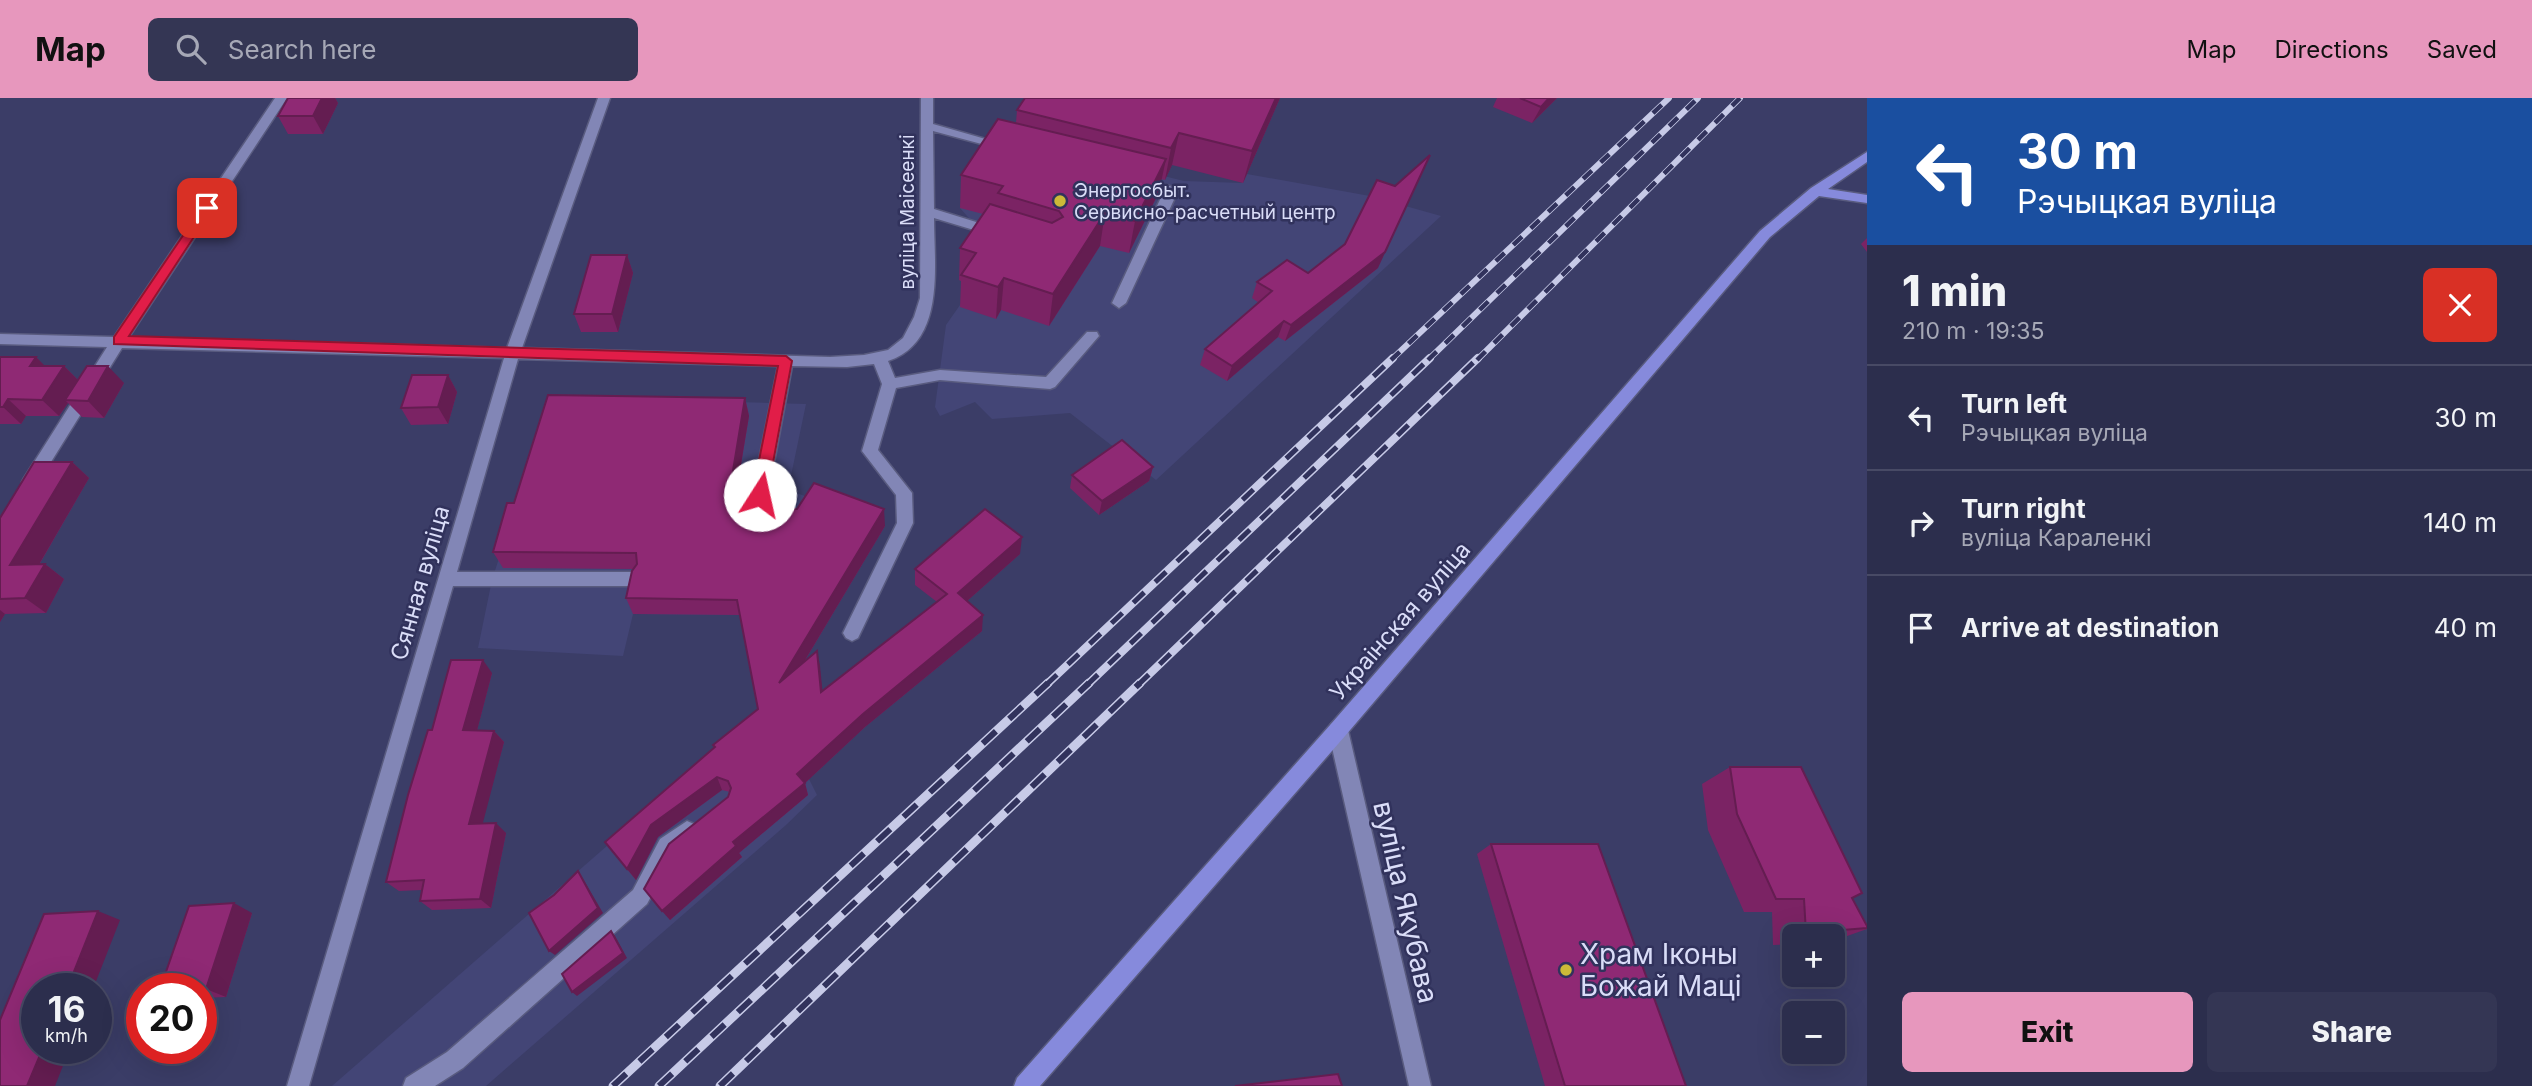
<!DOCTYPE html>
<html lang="en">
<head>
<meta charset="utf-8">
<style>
	:root { --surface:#2c2e4d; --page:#343654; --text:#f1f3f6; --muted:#a6a8b6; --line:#484a65; --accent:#e797bd }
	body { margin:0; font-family:Inter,sans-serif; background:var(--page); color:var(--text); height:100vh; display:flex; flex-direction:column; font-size:26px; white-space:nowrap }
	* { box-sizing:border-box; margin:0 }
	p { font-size:23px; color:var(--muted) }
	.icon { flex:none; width:38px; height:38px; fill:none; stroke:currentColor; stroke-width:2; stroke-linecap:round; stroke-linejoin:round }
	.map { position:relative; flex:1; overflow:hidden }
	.side { display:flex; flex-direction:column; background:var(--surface); width:665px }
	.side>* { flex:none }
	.guide { background:#1a4fa0; color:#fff; overflow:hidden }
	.fabs { position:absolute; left:1782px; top:826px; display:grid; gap:14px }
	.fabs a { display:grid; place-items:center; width:63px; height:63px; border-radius:10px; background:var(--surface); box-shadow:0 7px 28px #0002,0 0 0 2px var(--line); font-size:35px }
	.speed { position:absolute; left:21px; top:875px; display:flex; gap:14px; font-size:35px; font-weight:700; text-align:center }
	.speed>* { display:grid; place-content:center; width:91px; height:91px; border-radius:50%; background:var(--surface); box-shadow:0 7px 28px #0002,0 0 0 2px var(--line); line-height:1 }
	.speed small { font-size:18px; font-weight:400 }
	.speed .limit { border:10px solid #d22; background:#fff; color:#111 }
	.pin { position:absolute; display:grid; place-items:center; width:60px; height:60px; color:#fff; margin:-30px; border-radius:14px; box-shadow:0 4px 10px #0006 }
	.me { position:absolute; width:77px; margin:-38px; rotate:10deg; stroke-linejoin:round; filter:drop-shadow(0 0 5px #0008) }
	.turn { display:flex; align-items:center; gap:24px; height:147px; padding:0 35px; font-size:32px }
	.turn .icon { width:91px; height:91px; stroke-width:2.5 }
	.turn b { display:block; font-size:49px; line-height:60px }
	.round { display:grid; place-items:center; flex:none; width:74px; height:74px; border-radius:10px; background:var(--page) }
	.head { display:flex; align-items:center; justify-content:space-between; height:119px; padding:0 35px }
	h1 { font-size:42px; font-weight:800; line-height:52px }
	.cta { display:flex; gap:14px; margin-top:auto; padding:14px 35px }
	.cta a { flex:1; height:80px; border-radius:10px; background:var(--accent); color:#111; font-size:28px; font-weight:800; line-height:80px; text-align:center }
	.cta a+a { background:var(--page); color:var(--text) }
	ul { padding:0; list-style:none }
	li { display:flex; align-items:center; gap:21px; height:105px; padding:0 35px; border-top:2px solid var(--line) }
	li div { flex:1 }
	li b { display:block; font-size:26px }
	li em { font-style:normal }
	header { display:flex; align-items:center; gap:42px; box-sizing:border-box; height:98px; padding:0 35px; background:var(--accent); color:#111 }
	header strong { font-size:33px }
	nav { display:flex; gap:38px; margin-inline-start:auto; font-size:24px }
	.search { width:490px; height:63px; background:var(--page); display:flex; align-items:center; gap:18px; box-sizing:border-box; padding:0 24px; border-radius:10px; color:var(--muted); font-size:26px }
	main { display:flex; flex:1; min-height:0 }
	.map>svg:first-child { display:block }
	.built { fill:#434576 }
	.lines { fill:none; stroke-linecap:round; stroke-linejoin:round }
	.minor-casing { stroke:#595b7f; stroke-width:3 }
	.major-casing { stroke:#595b7f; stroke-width:3 }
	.minor { fill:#8286b6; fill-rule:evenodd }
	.major { fill:#868adc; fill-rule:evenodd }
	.rail-far2-casing { stroke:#c7cae7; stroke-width:6 }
	.rail-far1-casing { stroke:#c7cae7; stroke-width:8 }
	.rail-casing { stroke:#c7cae7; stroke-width:9 }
	.rail-far2 { stroke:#31325c; stroke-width:4.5; stroke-dasharray:12; stroke-linecap:butt }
	.rail-far1 { stroke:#31325c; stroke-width:5; stroke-dasharray:15; stroke-linecap:butt }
	.rail { stroke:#31325c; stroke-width:6; stroke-dasharray:18; stroke-linecap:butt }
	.wall { fill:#7b2364 }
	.shaded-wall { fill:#641d51 }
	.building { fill:#8f2974; stroke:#641d51; stroke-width:2 }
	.route { fill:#e11d48; stroke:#92132f; stroke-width:2 }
	.poi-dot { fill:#cdb938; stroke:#31325c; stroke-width:2.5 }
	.labels { text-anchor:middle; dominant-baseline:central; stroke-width:5; stroke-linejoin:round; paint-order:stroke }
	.far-poi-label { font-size:19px; fill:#daddf8; stroke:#31325c; text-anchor:start }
	.far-street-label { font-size:19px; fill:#daddf8; stroke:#31325c }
	.street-label { font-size:23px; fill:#daddf8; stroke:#31325c }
	.near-street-label { font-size:28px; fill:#daddf8; stroke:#31325c }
	.near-poi-label { font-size:28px; fill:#daddf8; stroke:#31325c; text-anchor:start }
</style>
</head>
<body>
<header>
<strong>Map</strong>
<div class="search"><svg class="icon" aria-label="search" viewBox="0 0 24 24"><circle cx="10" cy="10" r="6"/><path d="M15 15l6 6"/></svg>Search here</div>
<nav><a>Map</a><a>Directions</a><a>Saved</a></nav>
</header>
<main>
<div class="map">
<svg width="1867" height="988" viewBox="0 0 1867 988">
	<rect width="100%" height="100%" fill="#3b3d67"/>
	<g class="built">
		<polygon points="1011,40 1184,83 1242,85 1247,76 1370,98 1441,118 1156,382 1070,315 992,321 975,304 940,318 935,309 946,227 974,187 959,182 971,165 997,152 960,110 996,54"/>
		<polygon points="551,299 806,306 788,392 816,402 741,517 633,516 623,558 478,550 492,482"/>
		<polygon points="749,624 809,681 817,697 786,727 486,988 332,988"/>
	</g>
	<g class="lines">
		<g class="minor-casing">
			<g id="minor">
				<path d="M275 0H287L129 239 507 250 598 0H610L522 250 830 259 864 257 888 252 903 240 914 219 920 200 921 0H933V26L1010 48 1004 52 933 33 934 111 1002 132 1004 135 997 139 934 120C934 168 946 244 888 263L895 280 940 272 1046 279 1087 234H1097L1099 238 1055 289 1050 291 940 282 896 290 878 352 912 395 913 425 858 540 852 543 846 540 843 535 897 425 896 397 862 353 882 286 874 266 847 269 792 268 768 397 760 403 752 397 778 268 518 261 457 474H633L639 476 642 481 639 486 633 488H453L309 988H287L504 260 122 250 36 388 30 390 22 384 24 380 107 249 0 246V236L114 239Z"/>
				<polygon points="1137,78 1179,91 1126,205 1119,210 1112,205 1164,93 1132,85 1132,79"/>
				<polygon points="1338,623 1345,626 1348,632 1431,988 1409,988 1328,632 1331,626"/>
				<polygon points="687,723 694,726 697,733 694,740 674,755 647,806 463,970 435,988 403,988 406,980 447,954 633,792 660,741"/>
			</g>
		</g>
		<g class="major-casing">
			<polygon id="major" points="1867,54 1867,64 1828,91 1867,97 1867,105 1819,98 1770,139 1345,638 1040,988 1014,988 1017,980 1331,626 1760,133 1811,90"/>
		</g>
		<use href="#minor" class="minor"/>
		<use href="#major" class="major"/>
		<g class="rail-far2-casing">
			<g id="rail-far2">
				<polyline points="1391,262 1669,0"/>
				<polyline points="1428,262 1698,0"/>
				<polyline points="1477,262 1740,0"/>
			</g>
		</g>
		<g class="rail-far1-casing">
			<g id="rail-far1">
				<polyline points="1046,587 1393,260"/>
				<polyline points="1087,587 1430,260"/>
				<polyline points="1138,587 1478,260"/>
			</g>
		</g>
		<g class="rail-casing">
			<g id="rail">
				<polyline points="613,988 1048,585"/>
				<polyline points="659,988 1089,585"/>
				<polyline points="720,988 1140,585"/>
			</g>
		</g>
		<use href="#rail-far2" class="rail-far2"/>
		<use href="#rail-far1" class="rail-far1"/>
		<use href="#rail" class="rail"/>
	</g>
	<g class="wall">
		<polygon points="288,0 335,0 338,5 323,36 288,36 278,18"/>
		<polygon points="1025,0 1280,0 1243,85 1172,67 1165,82 1161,81 1159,94 1129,155 1100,148 1049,228 1001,212 996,221 960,209 961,183 959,182 960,150 983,116 960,110 961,77 1016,25 1017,12"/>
		<polygon points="1497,0 1557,0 1532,25 1493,9"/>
		<polygon points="1867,140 1867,154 1861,146"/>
		<polygon points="627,157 633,175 618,234 581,234 574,216"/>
		<polygon points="1378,170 1285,243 1278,239 1227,283 1200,267 1205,251 1259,205 1252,200 1257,184 1308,175"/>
		<polygon points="0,259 36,259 44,268 64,268 78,282 124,285 104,320 82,319 68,305 59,318 26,318 21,326 0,326"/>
		<polygon points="448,277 457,294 448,326 411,327 401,310"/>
		<polygon points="745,300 749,318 734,409 885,428 804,564 817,553 822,593 937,504 915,487 915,471 1020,456 967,503 982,533 865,629 805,685 808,697 739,755 742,759 670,822 644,791 728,699 730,694 722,692 658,739 636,782 605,744 714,650 713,647 758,611 740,517 633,516 626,500 634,471 503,470 493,454 514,405"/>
		<polygon points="72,364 89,380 39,467 45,466 64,481 46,515 5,516 0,524 0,420"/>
		<polygon points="1153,369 1149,383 1099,417 1070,390 1072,377"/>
		<polygon points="492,575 477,632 494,633 504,644 482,725 506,735 491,810 432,812 420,803 422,792 399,793 386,784 432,632"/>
		<polygon points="1730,669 1852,800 1867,831 1833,843 1832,838 1794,838 1794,846 1773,847 1772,814 1744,814 1708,732 1702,686"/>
		<polygon points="1491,746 1686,988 1545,988 1477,756"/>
		<polygon points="252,815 226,899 201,900 201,891"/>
	</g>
	<g class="shaded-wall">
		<polygon points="322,0 335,0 338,5 323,36 313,18"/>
		<polygon points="1276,0 1280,0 1243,85 1252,53"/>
		<polygon points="1549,0 1557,0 1532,25 1541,9"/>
		<polygon points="1179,35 1172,67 1165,82 1171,50"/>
		<polygon points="1430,57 1378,170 1285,243 1291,227"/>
		<polygon points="1166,61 1159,94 1129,155 1135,123"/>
		<polygon points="1105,115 1100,148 1049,228 1053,196"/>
		<polygon points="627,157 633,175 618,234 612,216"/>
		<polygon points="1004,180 1001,212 996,221 998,189"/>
		<polygon points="1284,223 1278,239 1227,283 1232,268"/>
		<polygon points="36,259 53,276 30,268"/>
		<polygon points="64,268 81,285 65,302 68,305 59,318 42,302"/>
		<polygon points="108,268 124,285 104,320 88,303"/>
		<polygon points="448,277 457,294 448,326 438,309"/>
		<polygon points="745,300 749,318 731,426 727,409"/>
		<polygon points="8,301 26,318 21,326 3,309"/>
		<polygon points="72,364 89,380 30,482 10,467"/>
		<polygon points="1153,369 1149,383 1099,417 1102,403"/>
		<polygon points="884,411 885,428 783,599 779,585"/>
		<polygon points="1022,439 1020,456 958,511 958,495"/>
		<polygon points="45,466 64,481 46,515 25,500"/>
		<polygon points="0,512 5,516 0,524"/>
		<polygon points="983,517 982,533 865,629 805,685 808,697 739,755 742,759 670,822 662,813 733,744 797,676 863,616"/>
		<polygon points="817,553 820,568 824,608 821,594"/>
		<polygon points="483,562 492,575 474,644 463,632"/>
		<polygon points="494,633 504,644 480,736 469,726"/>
		<polygon points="717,679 722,692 658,739 636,782 627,771 651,727"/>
		<polygon points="496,725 506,735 491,810 480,801"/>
		<polygon points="578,773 582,779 603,815 555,857 549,853"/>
		<polygon points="234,805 252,815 226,899 206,891"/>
		<polygon points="98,813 120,822 93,891 67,891"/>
		<polygon points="611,833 615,838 627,860 577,898 572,894"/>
		<polygon points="43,950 70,950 55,988 27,988"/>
	</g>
	<g class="building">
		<polygon points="288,0 322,0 313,18 278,18"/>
		<polygon points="1025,0 1276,0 1252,53 1179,35 1171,50 1017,12"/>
		<polygon points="1520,0 1549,0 1541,9"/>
		<polygon points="998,21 1166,61 1135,123 1105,115 1053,196 1004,180 998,189 961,177 976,155 960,150 990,106 1052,125 1063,119 1059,113 998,95 1003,88 961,77"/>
		<polygon points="1430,57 1385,154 1291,227 1284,223 1232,268 1205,251 1272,193 1257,184 1287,162 1308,175 1345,146 1377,82 1395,88"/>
		<polygon points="591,157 627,157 612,216 574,216"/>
		<polygon points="0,259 36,259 30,268 64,268 42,302 8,301 3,309 0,309"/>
		<polygon points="87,268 108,268 88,303 65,302"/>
		<polygon points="412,277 448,277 438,309 401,310"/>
		<polygon points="548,297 745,300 727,409 797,411 814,385 884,411 779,585 817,553 821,594 947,496 915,471 985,411 1022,439 958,495 983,517 863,616 797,676 805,685 733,744 736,748 662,813 644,791 669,746 728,699 731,690 728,683 717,679 651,727 627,771 605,744 715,649 713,647 758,611 737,502 626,500 632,473 637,466 636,455 493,454 507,405 514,405"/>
		<polygon points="1122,342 1153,369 1102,403 1072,377"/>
		<polygon points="34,364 72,364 10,467 45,466 25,500 0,501 0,420"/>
		<polygon points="451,562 483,562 463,632 494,633 469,726 496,725 480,801 420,803 424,782 386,784 408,697 428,632 432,632"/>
		<polygon points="1730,669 1801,669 1862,795 1852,800 1867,828 1867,830 1806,835 1804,801 1776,801 1737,716"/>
		<polygon points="1491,746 1598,746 1686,988 1565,988"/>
		<polygon points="578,773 598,810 549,853 529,815 554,797"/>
		<polygon points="234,805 206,891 160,891 189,808"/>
		<polygon points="98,813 67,891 37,891 37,950 43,950 27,988 0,988 0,922 44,816"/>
		<polygon points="611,833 623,855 572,894 562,876"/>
		<polygon points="1338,976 1342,988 1235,988"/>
	</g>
	<polygon class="route" points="203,108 213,110 129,238 786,258 792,263 767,397 760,403 752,397 778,268 114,246 114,239"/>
	<g class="poi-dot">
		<circle cx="1060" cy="103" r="7"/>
		<circle cx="1566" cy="872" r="7"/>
	</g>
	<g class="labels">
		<g class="far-poi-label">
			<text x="1074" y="92">Энергосбыт.<tspan x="1074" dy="22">Сервисно-расчетный центр</tspan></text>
		</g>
		<g class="far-street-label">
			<text transform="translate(907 114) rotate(-90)">вуліца Маісеенкі</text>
		</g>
		<g class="street-label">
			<text transform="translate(420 485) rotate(-74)">Сянная вуліца</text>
			<text transform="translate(1400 523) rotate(-49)">Украінская вуліца</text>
		</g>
		<g class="near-street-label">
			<text transform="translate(1406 804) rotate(77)">вуліца Якубава</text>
		</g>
		<g class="near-poi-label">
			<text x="1580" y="856">Храм Іконы<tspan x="1580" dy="32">Божай Маці</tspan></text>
		</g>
	</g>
</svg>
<div class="fabs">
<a>+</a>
<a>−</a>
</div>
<div class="speed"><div>16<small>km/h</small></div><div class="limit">20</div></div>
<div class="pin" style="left:207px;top:110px;background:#d93025"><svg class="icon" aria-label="arrive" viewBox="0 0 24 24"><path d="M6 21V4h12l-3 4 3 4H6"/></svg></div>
<svg class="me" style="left:760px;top:397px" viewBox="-20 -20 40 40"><circle r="19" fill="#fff"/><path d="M0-13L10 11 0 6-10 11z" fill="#e11d48"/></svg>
</div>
<section class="side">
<div class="guide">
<div class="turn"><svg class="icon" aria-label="left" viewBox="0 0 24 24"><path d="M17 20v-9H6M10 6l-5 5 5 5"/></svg><div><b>30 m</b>Рэчыцкая вуліца</div></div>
</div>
<div class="head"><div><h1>1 min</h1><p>210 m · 19:35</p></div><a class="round" style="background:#d93025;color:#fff"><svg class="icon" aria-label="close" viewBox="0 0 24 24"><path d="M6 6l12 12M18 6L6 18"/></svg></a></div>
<ul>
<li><svg class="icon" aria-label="left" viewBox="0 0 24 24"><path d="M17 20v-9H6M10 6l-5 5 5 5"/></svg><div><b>Turn left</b><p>Рэчыцкая вуліца</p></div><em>30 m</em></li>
<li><svg class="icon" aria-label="right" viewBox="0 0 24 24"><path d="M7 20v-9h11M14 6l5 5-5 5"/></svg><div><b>Turn right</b><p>вуліца Караленкі</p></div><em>140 m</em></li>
<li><svg class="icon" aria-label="arrive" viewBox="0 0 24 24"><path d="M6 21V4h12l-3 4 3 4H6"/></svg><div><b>Arrive at destination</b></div><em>40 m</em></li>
</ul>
<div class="cta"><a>Exit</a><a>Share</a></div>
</section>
</main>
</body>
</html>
